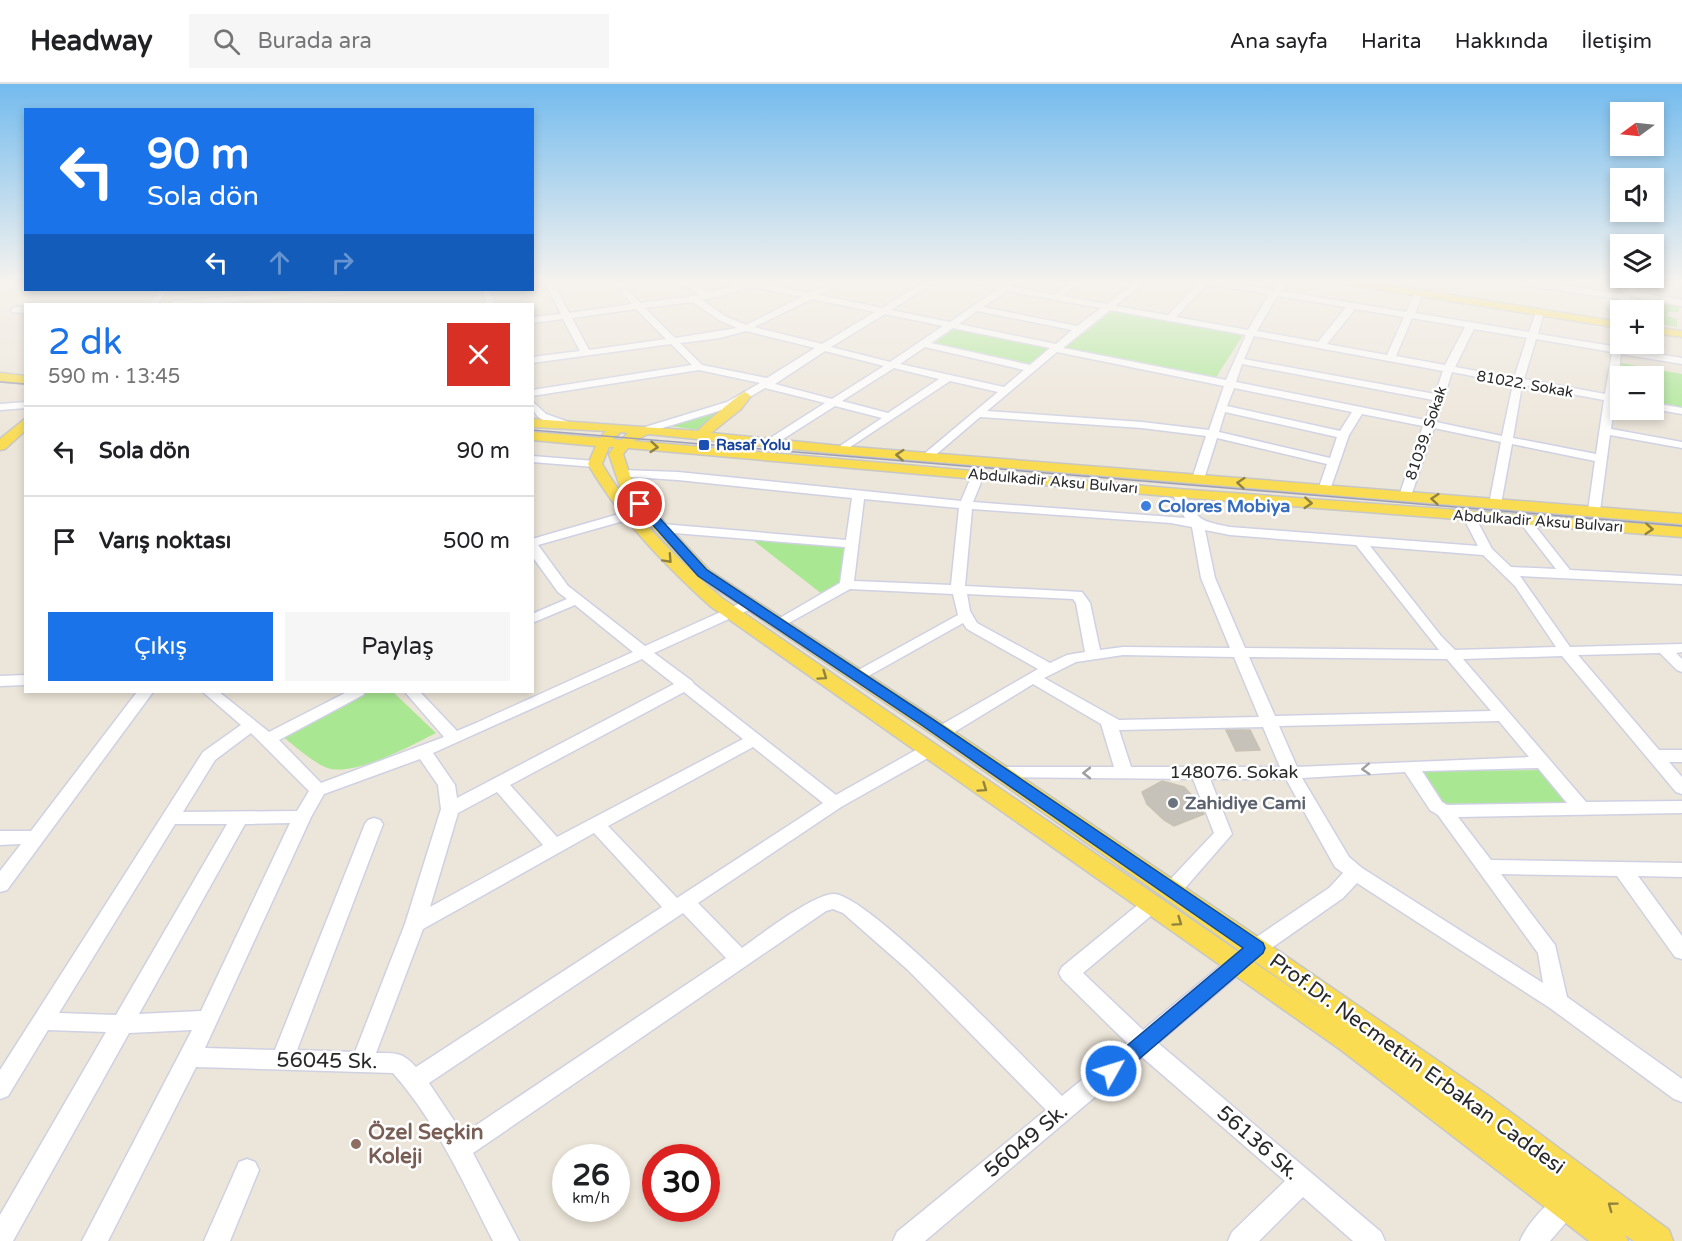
<!DOCTYPE html>
<html lang="tr">
<head>
<meta charset="utf-8">
<style>
	:root { --surface:#fff; --page:#f6f6f6; --text:#202124; --muted:#757577; --line:#e0e0e0; --accent:#1a73e8 }
	body { margin:0; font-family:"Varela Round",sans-serif; background:var(--page); color:var(--text); height:100vh; display:flex; flex-direction:column; font-size:22px; white-space:nowrap }
	* { box-sizing:border-box; margin:0 }
	p { font-size:20px; color:var(--muted) }
	.icon { flex:none; width:33px; height:33px; fill:none; stroke:currentColor; stroke-width:2; stroke-linecap:round; stroke-linejoin:round }
	.map { position:relative; flex:1; overflow:hidden }
	.details { position:absolute; left:24px; top:219px; width:510px; height:390px; display:flex; flex-direction:column; background:var(--surface); border-radius:0px; box-shadow:0 3px 9px #0003 }
	.details>* { flex:none }
	.guide { position:absolute; left:24px; top:24px; width:510px; height:183px; border-radius:0px; box-shadow:0 3px 9px #0003; background:#1a73e8; color:#fff; overflow:hidden }
	.needle { width:39px; rotate:255deg }
	.tools { position:absolute; left:1610px; top:18px; display:grid; gap:12px }
	.tools a { display:grid; place-items:center; width:54px; height:54px; border-radius:0px; background:var(--surface); box-shadow:0 3px 9px #0003; font-size:30px }
	.speed { position:absolute; left:552px; top:1060px; display:flex; gap:12px; font-size:30px; font-weight:700; text-align:center }
	.speed>* { display:grid; place-content:center; width:78px; height:78px; border-radius:50%; background:var(--surface); box-shadow:0 3px 9px #0003; line-height:1 }
	.speed small { font-size:15px; font-weight:400 }
	.speed .limit { border:9px solid #d22; background:#fff; color:#111 }
	.pin { position:absolute; display:grid; place-items:center; width:51px; height:51px; color:#fff; margin:-26px; border:3px solid #fff; border-radius:50%; box-shadow:0 2px 6px #0007 }
	.me { position:absolute; width:66px; margin:-33px; rotate:51deg; stroke-linejoin:round; filter:drop-shadow(0 0 4px #0008) }
	.turn { display:flex; align-items:center; gap:21px; height:126px; padding:0 24px; font-size:27px }
	.turn .icon { width:78px; height:78px; stroke-width:2.5 }
	.turn b { display:block; font-size:42px; line-height:51px }
	.lanes { display:flex; align-items:center; height:57px; padding:0 24px; background:#0003; justify-content:center; gap:30px; direction:ltr }
	.lanes .off { opacity:.35 }
	.round { display:grid; place-items:center; flex:none; width:63px; height:63px; border-radius:0px; background:var(--page) }
	.summary { display:flex; align-items:center; justify-content:space-between; height:102px; padding:0 24px }
	h1 { font-size:36px; font-weight:600; line-height:45px; color:var(--accent) }
	.primary-button { display:flex; gap:12px; margin-top:auto; padding:12px 24px }
	.primary-button a { flex:1; height:69px; border-radius:0px; background:var(--accent); color:#fff; font-size:24px; font-weight:600; line-height:69px; text-align:center }
	.primary-button a+a { background:var(--page); color:var(--text) }
	ul { padding:0; list-style:none }
	li { display:flex; align-items:center; gap:18px; height:90px; padding:0 24px; border-top:2px solid var(--line) }
	li div { flex:1 }
	li b { display:block; font-size:22px }
	li em { font-style:normal }
	header { display:flex; align-items:center; gap:36px; box-sizing:border-box; height:84px; padding:0 30px; background:var(--surface); border-bottom:2px solid var(--line) }
	header strong { font-size:28px }
	nav { display:flex; gap:33px; margin-inline-start:auto; font-size:21px }
	.search { width:420px; height:54px; background:var(--page); display:flex; align-items:center; gap:15px; box-sizing:border-box; padding:0 21px; border-radius:0px; color:var(--muted); font-size:22px }
	.map>svg:first-child { display:block }
	.green { fill:#a9e792 }
	.building { fill:#c7c2b9; stroke:#c7c2b3; stroke-width:1.5 }
	.lines { fill:none; stroke-linecap:round; stroke-linejoin:round }
	.minor-casing { stroke:#cfd1e3; stroke-width:3 }
	.major-casing { stroke:#c7c7c7; stroke-width:3 }
	.minor { fill:#fff; fill-rule:evenodd }
	.major { fill:#f9dc52; fill-rule:evenodd }
	.tram { stroke:#9c9eb5; stroke-width:1.5 }
	.oneway { stroke:#91823e }
	.oneway2 { stroke:#9f9f9f }
	.route { fill:#1a73e8; stroke:#114b97; stroke-width:1.5 }
	.transit-dot { fill:#1a4fb4; stroke:#fff; stroke-width:2 }
	.shop-dot { fill:#3f7fe0; stroke:#fff; stroke-width:2 }
	.worship-dot { fill:#6b7280; stroke:#fff; stroke-width:2 }
	.education-dot { fill:#8d6e63; stroke:#fff; stroke-width:2 }
	.labels { text-anchor:middle; dominant-baseline:central; stroke-width:5; stroke-linejoin:round; paint-order:stroke }
	.far-street-label { font-size:15px; fill:#292929; stroke:#fff }
	.far-transit-label { font-size:15px; font-weight:bold; fill:#164399; stroke:#fff; text-anchor:start }
	.shop-label { font-size:18px; font-weight:bold; fill:#366cbe; stroke:#fff; text-anchor:start }
	.street-label { font-size:18px; fill:#292929; stroke:#fff }
	.worship-label { font-size:18px; font-weight:bold; fill:#5b616d; stroke:#fff; text-anchor:start }
	.near-street-label { font-size:21px; fill:#292929; stroke:#fff }
	.near-education-label { font-size:21px; font-weight:bold; fill:#785e54; stroke:#fff; text-anchor:start }
</style>
</head>
<body>
<header>
<strong>Headway</strong>
<div class="search"><svg class="icon" aria-label="search" viewBox="0 0 24 24"><circle cx="10" cy="10" r="6"/><path d="M15 15l6 6"/></svg>Burada ara</div>
<nav><a>Ana sayfa</a><a>Harita</a><a>Hakkında</a><a>İletişim</a></nav>
</header>
<div class="map">
<svg width="1682" height="1157" viewBox="0 0 1682 1157">
	<rect width="100%" height="100%" fill="#ece5d9"/>
	<g class="green">
		<polygon points="1636,214 1680,222 1678,228 1668,228 1667,232 1677,235 1677,243 1653,239 1653,226 1634,226"/>
		<polygon points="1112,227 1243,251 1215,295 1065,264"/>
		<polygon points="954,245 1048,264 1030,281 933,260"/>
		<polygon points="1621,279 1682,290 1682,323 1653,318 1653,292 1620,292 1620,313 1617,312"/>
		<polygon points="737,320 700,346 669,342"/>
		<path d="M749 453 838 461 846 465C843 492 848 497 822 510Z"/>
		<path d="M363 608H393L436 649C412 661 351 695 325 683 310 676 296 663 283 653Z"/>
		<polygon points="1541,686 1565,718 1442,720 1421,687"/>
	</g>
	<g class="building">
		<polygon points="1226,646 1250,646 1260,666 1236,667"/>
		<polygon points="1162,697 1184,703 1199,719 1204,730 1174,742 1164,736 1147,720 1142,708"/>
	</g>
	<g class="lines">
		<g class="minor-casing">
			<g id="minor">
				<path d="M545 198H553L569 229 632 220 613 198H621L640 219 700 211 681 198H690L708 209 743 198H755L810 209 833 198H843L819 211 882 224 924 198H934L891 226 950 238 998 205 967 198 1004 201 1009 199 1013 203 1054 211 1071 198H1080L1063 212 1106 220 1136 198H1145L1115 222 1168 231 1200 198H1226L1273 206 1279 198H1287L1281 207 1406 228 1415 209 1419 206 1423 209 1415 229 1529 248 1536 228 1540 225 1544 228 1538 250 1612 262 1611 236 1620 215 1521 201 1517 198H1537L1623 210 1634 198H1643L1634 208 1682 216V222L1630 212 1624 226H1620L1622 264 1682 274V280L1621 270 1616 312 1620 313V319L1615 318 1611 345 1682 358V364L1610 351 1600 427 1594 431 1588 427 1595 377 1512 360 1501 420 1495 424 1489 420 1501 358 1434 344 1411 412 1405 416 1401 415 1399 412 1423 342 1362 330 1349 351 1330 406 1324 410 1318 406 1327 380 1217 354 1204 395 1198 399 1194 398 1192 395 1206 352 1142 344 980 333 932 374H924V370L998 308 950 297 841 369 835 366 837 364 882 334 835 322 772 362H764V358L825 319 765 304 735 322 646 349 642 348V344L727 318 760 299 699 286 532 312V306L692 281 671 260 532 279V273L580 267 563 235 532 239V233L561 230ZM1208 199 1212 201 1269 210 1248 246 1176 233ZM748 202 802 213 746 241 725 232 702 216 725 211ZM1007 207 1101 224 1077 242 983 223ZM1277 212 1346 223 1318 258 1257 247ZM812 215 875 228 822 260 754 243ZM693 218 719 236 737 244 675 254 645 224ZM636 225 666 255 589 266 572 234ZM1355 225 1404 233 1387 271 1327 260ZM1110 226 1246 251 1226 296 1063 264ZM977 227 1072 246 1056 260 959 240ZM885 230 943 242 890 278 831 263ZM1412 234 1465 243 1445 281 1396 272ZM953 244 1050 264 1030 281 931 259ZM1474 245 1527 254 1514 294 1455 283ZM746 247 815 264 767 294 702 281 680 259 720 254ZM1254 252 1443 287 1435 310 1244 275ZM1536 255 1612 268 1605 310 1524 295ZM925 263 1024 286 1004 303 900 280ZM825 267 884 282 832 315 775 300ZM1057 268 1224 302 1209 346 1142 338 987 327ZM1242 280 1433 316 1425 336 1236 298ZM894 284 939 295 888 329 842 317ZM1452 288 1513 300 1502 352 1436 338ZM1522 301 1604 316 1596 370 1513 354ZM1234 304 1352 328 1340 347 1227 322ZM1225 328 1337 353 1330 374 1219 348Z"/>
				<polygon points="160,206 168,206 157,220 149,220"/>
				<polygon points="332,206 364,206 360,209 201,220 168,220 172,217"/>
				<polygon points="482,206 490,206 495,220 487,220"/>
				<polygon points="15,223 26,223 26,229 12,228 11,226"/>
				<path d="M532 317 546 330 577 341 572 344C554 340 532 339 532 317Z"/>
				<polygon points="26,318 26,324 0,326 0,320"/>
				<polygon points="1653,319 1682,324 1682,330 1653,325"/>
				<polygon points="532,372 595,377 601,380 595,383 532,378"/>
				<path d="M621 386 678 388 961 417 972 391 978 387 984 391 973 418 1185 434 1172 409 1178 405 1182 406C1200 436 1195 436 1230 443L1478 462 1462 431 1468 427 1474 431 1492 465 1511 483 1556 485 1518 436 1524 432 1528 433 1570 486 1682 492V500L1520 492 1570 563 1682 560V568L1676 569 1682 575V588L1677 586 1660 569 1578 571 1659 666H1682V678H1669L1682 693V710L1676 708 1562 572 1463 575 1586 718 1682 717V729L1458 733 1491 776 1682 779V793L1638 792 1682 852V875L1675 873 1617 792 1501 790 1555 861 1567 913 1682 995V1018L1674 1015 1550 924 1357 799 1343 814 1263 870 1158 959 1381 1148 1385 1157H1353L1303 1113 1259 1157H1228L1232 1148 1285 1097 1142 973 925 1157H893L897 1148 1046 1026 908 886 843 829 833 825 826 827 473 1069 519 1157H493C463 1098 437 1039 393 989L196 983 108 1157H82L192 946 129 949 13 1157H0V1131L106 948 48 946 8 1012 0 1015V986L203 668 241 641 203 608H219L269 648 347 608H365L363 611 279 656 321 699 444 653 405 608H420L457 647 476 639 633 568 575 521 532 539V530L567 515 558 508 532 472V455L626 428 630 427 636 431 634 434 538 461 568 502 645 562 743 518H753L755 521 753 524 654 569 692 597 694 600 836 711 923 662H935L937 666 935 670 841 723 698 819 742 864C760 851 816 808 835 810 873 815 1027 977 1062 1012L1127 959 1062 895 1059 889 1062 883 1145 815 1152 813 1159 815 1162 820 1159 825 1083 889 1143 946 1249 858 1329 804 1343 789 1335 783 1286 695H1210L1232 750 1179 811 1172 813 1165 811 1163 806 1165 801 1214 749 1193 695 995 693 993 689 995 685 1001 683H1114L1101 640 1033 600 948 652H936L934 648 936 644 1038 585 967 545 963 539 863 595H853L850 592 853 589 958 531 953 510 850 505 778 545 771 541 773 538 840 499 845 463 662 448 656 444 662 440 846 456 852 414 678 396 617 392V388ZM864 415 959 424 951 501 854 497ZM972 425 1171 439 1192 443 1201 494 1230 564 1123 563 1100 566 1090 519 1082 508 965 502ZM1205 446 1230 451 1356 461 1439 566 1245 564 1215 494ZM1370 462 1483 471 1515 502 1556 563 1455 566 1441 552ZM967 510 1073 515 1076 519 1085 568 1067 571 1050 579 977 539 970 527ZM1123 571 1234 573 1259 633 1119 636 1044 594 1076 578ZM1249 573 1447 575 1491 627 1275 632ZM642 575 674 600 457 714 455 701 433 669ZM684 608 743 655 557 753 510 701ZM1499 637 1529 673 1297 683 1279 642ZM1263 643 1280 683H1131L1119 646ZM251 649 309 707 297 727 183 728 215 676ZM753 663 823 719 677 814 608 742ZM420 675 438 701 441 725 405 840 355 968 297 966 383 740 380 736 374 734 368 736 365 740 275 966 205 964 311 733 324 710ZM1538 684 1567 719 1447 721 1442 718 1422 687ZM1405 688 1430 726 1438 731 1538 869 1543 899 1362 784 1349 773 1302 694ZM497 708 543 761 430 823 458 729ZM290 739 201 927 139 930 245 740ZM175 740H227L116 931 59 929ZM594 749 662 823 416 983C402 968 396 969 376 969L423 845ZM683 829 726 874 463 1050 429 999Z"/>
				<polygon points="26,591 26,601 0,602 0,592"/>
				<polygon points="137,608 153,608 7,806 0,808 0,787 21,760 0,761 0,747 31,747"/>
				<polygon points="247,1075 255,1078 259,1086 230,1157 204,1157 239,1078"/>
				<path d="M1565 1109 1574 1113 1577 1121 1574 1129 1550 1157H1520C1527 1140 1548 1116 1565 1109Z"/>
			</g>
		</g>
		<g class="major-casing">
			<g id="major">
				<polygon points="1345,198 1368,198 1620,238 1620,244 1350,201"/>
				<polygon points="1653,243 1682,247 1682,253 1653,249"/>
				<polygon points="0,289 26,292 26,300 0,297"/>
				<path d="M745 308 751 312 741 325 711 349 841 362 1682 430V440L841 370 648 350 634 357 1178 405 1682 443V453L1178 413 628 364 623 370 635 407 709 486 949 644 1264 857 1489 1012 1669 1146 1673 1157H1634L1625 1151 1628 1157H1589L1341 966 710 522C663 479 620 435 588 380L596 362 532 356V348L600 354 606 347 532 343V335L698 347C703 341 739 310 745 308ZM621 348 628 349 621 356 613 355ZM609 363H614L609 370 623 411 697 492 935 652 1338 936 722 514C676 474 633 433 602 380Z"/>
				<polygon points="26,334 26,346 5,365 0,366 0,355"/>
			</g>
		</g>
		<use href="#minor" class="minor"/>
		<use href="#major" class="major"/>
		<g class="tram">
			<polyline points="0,298 26,300"/>
			<polyline points="532,346 1682,442"/>
		</g>
	</g>
	<defs><path id="oneway-chevron" d="M-2-3.5L2.5 0L-2 3.5" fill="none" stroke-width="1.6" stroke-linecap="round" stroke-linejoin="round" transform="scale(1.5)"/></defs>
	<g class="oneway">
		<use href="#oneway-chevron" transform="translate(654 363) rotate(5)"/>
		<use href="#oneway-chevron" transform="translate(900 371) rotate(-176)"/>
		<use href="#oneway-chevron" transform="translate(1241 399) rotate(-175)"/>
		<use href="#oneway-chevron" transform="translate(1435 415) rotate(-175)"/>
		<use href="#oneway-chevron" transform="translate(1308 419) rotate(4)"/>
		<use href="#oneway-chevron" transform="translate(1649 445) rotate(4)"/>
		<use href="#oneway-chevron" transform="translate(668 475) rotate(47)"/>
		<use href="#oneway-chevron" transform="translate(823 592) rotate(35)"/>
		<use href="#oneway-chevron" transform="translate(983 704) rotate(35)"/>
		<use href="#oneway-chevron" transform="translate(1178 838) rotate(35)"/>
		<use href="#oneway-chevron" transform="translate(1612 1122) rotate(-143)"/>
	</g>
	<g class="oneway2">
		<use href="#oneway-chevron" transform="translate(1366 685) rotate(177)"/>
		<use href="#oneway-chevron" transform="translate(1087 689) rotate(180)"/>
	</g>
	<linearGradient id="sky" x2="0" y2="1"><stop stop-color="#73bbee"/><stop offset="0.55" stop-color="#f6f3ee"/><stop offset="1" stop-color="#f6f3ee" stop-opacity="0"/></linearGradient>
	<rect width="1682" height="360" fill="url(#sky)"/>
	<polygon class="route" points="636,417 644,417 707,486 931,634 1263,859 1265,864 1263,869 1118,993 1111,996 1104,993 1101,987 1104,981 1243,864 920,640 698,492 636,422"/>
	<rect class="transit-dot" x="698" y="355" width="12" height="12" rx="3"/>
	<circle class="shop-dot" cx="1146" cy="422" r="6"/>
	<circle class="worship-dot" cx="1173" cy="719" r="6"/>
	<circle class="education-dot" cx="356" cy="1060" r="6"/>
	<g class="labels">
		<g class="far-street-label">
			<text transform="translate(1525 300) rotate(10)">81022. Sokak</text>
			<text transform="translate(1426 349) rotate(-71)">81039. Sokak</text>
			<text transform="translate(1053 397) rotate(5)">Abdulkadir Aksu Bulvarı</text>
			<text transform="translate(1538 437) rotate(4)">Abdulkadir Aksu Bulvarı</text>
		</g>
		<g class="far-transit-label">
			<text x="716" y="361">Rasaf Yolu</text>
		</g>
		<g class="shop-label">
			<text x="1158" y="422">Colores Mobiya</text>
		</g>
		<g class="street-label">
			<text x="1234" y="688">148076. Sokak</text>
		</g>
		<g class="worship-label">
			<text x="1185" y="719">Zahidiye Cami</text>
		</g>
		<g class="near-street-label">
			<text transform="translate(327 977) rotate(1)">56045 Sk.</text>
			<text transform="translate(1417 980) rotate(36)">Prof.Dr. Necmettin Erbakan Caddesi</text>
			<text transform="translate(1026 1057) rotate(-40)">56049 Sk.</text>
			<text transform="translate(1258 1059) rotate(41)">56136 Sk.</text>
		</g>
		<g class="near-education-label">
			<text x="368" y="1048">Özel Seçkin<tspan x="368" dy="24">Koleji</tspan></text>
		</g>
	</g>
</svg>
<div class="tools">
<a><svg class="needle" viewBox="-14 -14 28 28"><path d="M0-13l5 13h-10z" fill="#e53935"/><path d="M0 13l5-13h-10z" fill="#757577"/></svg></a>
<a><svg class="icon" aria-label="sound" viewBox="0 0 24 24"><path d="M4 9h4l5-4v14l-5-4H4zM17 9q2 3 0 6"/></svg></a>
<a><svg class="icon" aria-label="layers" viewBox="0 0 24 24"><path d="M12 4l9 5-9 5-9-5zM3 14l9 5 9-5"/></svg></a>
<a>+</a>
<a>−</a>
</div>
<div class="speed"><div>26<small>km/h</small></div><div class="limit">30</div></div>
<div class="pin" style="left:640px;top:420px;background:#d93025"><svg class="icon" aria-label="arrive" viewBox="0 0 24 24"><path d="M6 21V4h12l-3 4 3 4H6"/></svg></div>
<svg class="me" style="left:1111px;top:987px" viewBox="-20 -20 40 40"><circle r="17" fill="#1a73e8" stroke="#fff" stroke-width="3"/><path d="M0-11L8 9 0 5-8 9z" fill="#fff"/></svg>
<div class="guide">
<div class="turn"><svg class="icon" aria-label="left" viewBox="0 0 24 24"><path d="M17 20v-9H6M10 6l-5 5 5 5"/></svg><div><b>90 m</b>Sola dön</div></div>
<div class="lanes"><svg class="icon" aria-label="left" viewBox="0 0 24 24"><path d="M17 20v-9H6M10 6l-5 5 5 5"/></svg><svg class="icon off" aria-label="ahead" viewBox="0 0 24 24"><path d="M12 20V5M6 11l6-6 6 6"/></svg><svg class="icon off" aria-label="right" viewBox="0 0 24 24"><path d="M7 20v-9h11M14 6l5 5-5 5"/></svg></div>
</div>
<section class="details">
<div class="summary"><div><h1>2 dk</h1><p>590 m · 13:45</p></div><a class="round" style="background:#d93025;color:#fff"><svg class="icon" aria-label="close" viewBox="0 0 24 24"><path d="M6 6l12 12M18 6L6 18"/></svg></a></div>
<ul>
<li><svg class="icon" aria-label="left" viewBox="0 0 24 24"><path d="M17 20v-9H6M10 6l-5 5 5 5"/></svg><div><b>Sola dön</b></div><em>90 m</em></li>
<li><svg class="icon" aria-label="arrive" viewBox="0 0 24 24"><path d="M6 21V4h12l-3 4 3 4H6"/></svg><div><b>Varış noktası</b></div><em>500 m</em></li>
</ul>
<div class="primary-button"><a>Çıkış</a><a>Paylaş</a></div>
</section>
</div>
</body>
</html>
